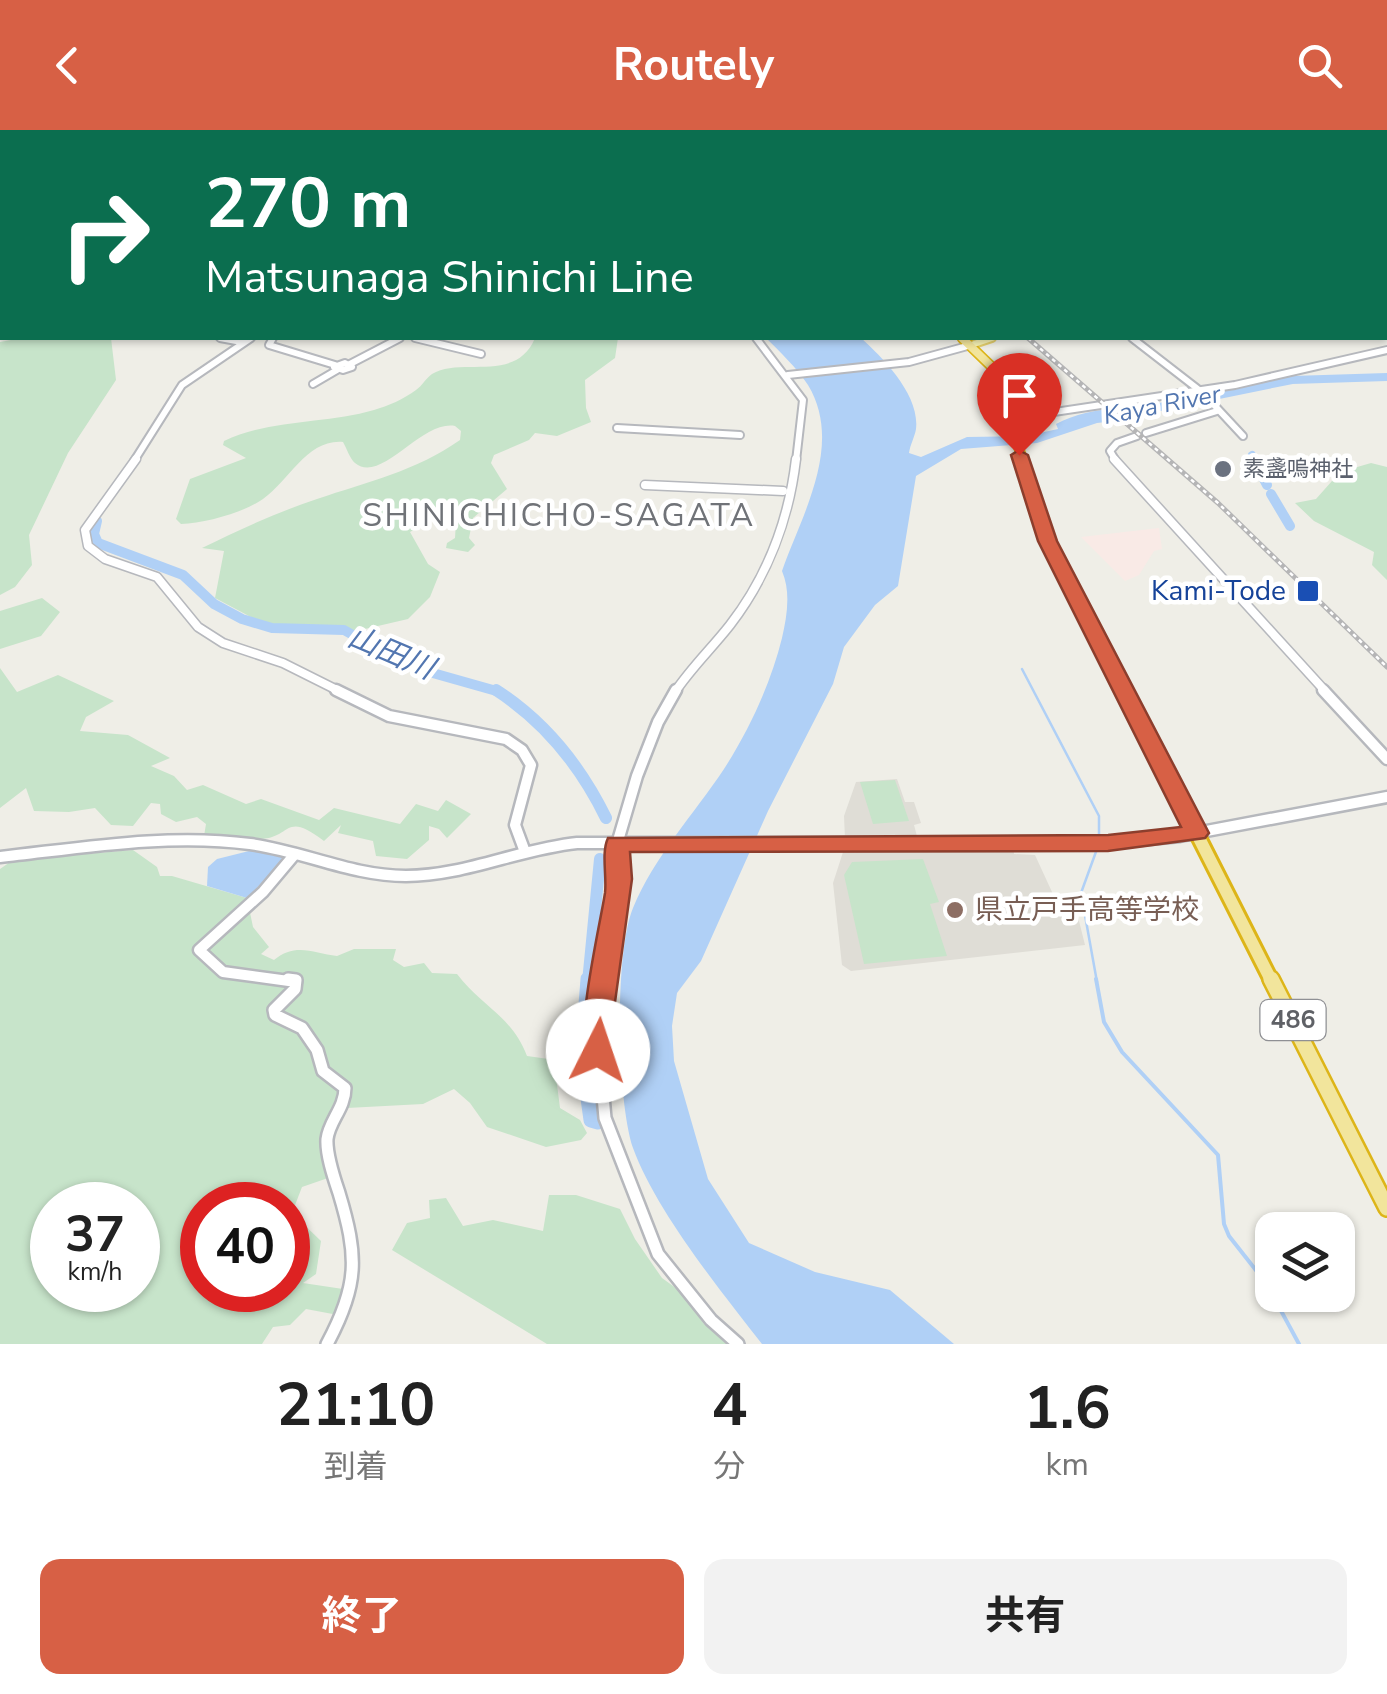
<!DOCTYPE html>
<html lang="ja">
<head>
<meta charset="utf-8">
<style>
	:root { --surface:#fff; --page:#f2f2f2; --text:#222; --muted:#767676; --accent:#d76045 }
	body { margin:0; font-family:"Nunito Sans","Noto Sans JP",sans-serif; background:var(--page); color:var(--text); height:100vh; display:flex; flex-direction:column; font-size:38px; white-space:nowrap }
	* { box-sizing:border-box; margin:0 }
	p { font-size:32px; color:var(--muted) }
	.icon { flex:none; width:55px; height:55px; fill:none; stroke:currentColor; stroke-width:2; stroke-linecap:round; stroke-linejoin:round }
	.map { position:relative; height:1214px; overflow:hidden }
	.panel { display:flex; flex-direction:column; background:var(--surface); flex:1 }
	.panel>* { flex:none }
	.banner { position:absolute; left:0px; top:0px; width:1388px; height:210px; box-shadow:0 2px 8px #0004; background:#0b6e4f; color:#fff; overflow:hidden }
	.tools { position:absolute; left:1255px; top:1082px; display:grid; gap:20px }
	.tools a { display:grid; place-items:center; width:100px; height:100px; border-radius:20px; background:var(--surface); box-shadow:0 2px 8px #0004; font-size:50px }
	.speed { position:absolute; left:30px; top:1052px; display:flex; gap:20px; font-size:50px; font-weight:700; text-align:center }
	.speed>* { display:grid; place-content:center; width:130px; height:130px; border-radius:50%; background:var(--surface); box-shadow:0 2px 8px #0004; line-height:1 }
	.speed small { font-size:25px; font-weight:400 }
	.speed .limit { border:15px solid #d22; background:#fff; color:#111 }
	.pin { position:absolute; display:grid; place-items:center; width:85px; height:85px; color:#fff; margin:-102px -42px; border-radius:50% 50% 50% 0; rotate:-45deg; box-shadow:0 0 10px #0007 }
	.pin .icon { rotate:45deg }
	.me { position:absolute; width:110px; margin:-55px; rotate:4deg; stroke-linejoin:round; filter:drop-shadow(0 0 8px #0008) }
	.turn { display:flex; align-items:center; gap:35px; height:210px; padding:0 40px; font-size:45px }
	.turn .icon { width:130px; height:130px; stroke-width:2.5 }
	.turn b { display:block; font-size:70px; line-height:85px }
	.eta { display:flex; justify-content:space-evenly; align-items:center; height:170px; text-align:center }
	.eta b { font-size:60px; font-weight:700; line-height:70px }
	.action { display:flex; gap:20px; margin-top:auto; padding:20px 40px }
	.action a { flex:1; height:115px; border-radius:20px; background:var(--accent); color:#fff; font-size:40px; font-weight:700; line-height:115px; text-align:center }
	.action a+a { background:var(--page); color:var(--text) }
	header { display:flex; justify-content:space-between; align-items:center; height:130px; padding:0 40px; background:var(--accent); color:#fff; font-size:45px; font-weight:700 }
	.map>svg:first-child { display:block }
	.education { fill:#dfddd6 }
	.medical { fill:#f9eae6 }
	.green { fill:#c7e4ca; fill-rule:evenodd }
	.water { fill:#b0d0f6 }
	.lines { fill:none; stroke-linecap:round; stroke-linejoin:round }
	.stream-far1 { stroke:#b0d0f6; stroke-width:2.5 }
	.stream { stroke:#b0d0f6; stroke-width:4 }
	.river-far3 { stroke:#b0d0f6; stroke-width:8 }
	.river-far2 { stroke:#b0d0f6; stroke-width:10 }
	.river-far1 { stroke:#b0d0f6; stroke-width:12 }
	.river { stroke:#b0d0f6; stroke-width:15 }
	.secondary-far4-casing { stroke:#b6b8bd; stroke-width:8 }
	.secondary-far3-casing { stroke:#b6b8bd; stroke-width:10 }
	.secondary-far2-casing { stroke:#b6b8bd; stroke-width:11 }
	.secondary-far1-casing { stroke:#b6b8bd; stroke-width:15 }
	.secondary-casing { stroke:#b6b8bd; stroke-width:16 }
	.primary-casing { stroke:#e3ce6d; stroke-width:10 }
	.highway-far3-casing { stroke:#ddb519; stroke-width:11 }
	.highway-far2-casing { stroke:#ddb519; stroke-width:14 }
	.highway-far1-casing { stroke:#ddb519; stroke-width:18 }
	.highway-casing { stroke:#ddb519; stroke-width:20 }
	.secondary-far4 { stroke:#fff; stroke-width:5 }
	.secondary-far3 { stroke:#fff; stroke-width:6 }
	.secondary-far2 { stroke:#fff; stroke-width:8 }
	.secondary-far1 { stroke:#fff; stroke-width:10 }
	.secondary { stroke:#fff; stroke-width:11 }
	.primary { stroke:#f7f3b5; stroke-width:6 }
	.highway-far3 { stroke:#f2e59c; stroke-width:8 }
	.highway-far2 { stroke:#f2e59c; stroke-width:10 }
	.highway-far1 { stroke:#f2e59c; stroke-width:12 }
	.highway { stroke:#f2e59c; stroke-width:15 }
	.rail-casing { stroke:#b5b5b6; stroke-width:5 }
	.rail { stroke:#fff; stroke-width:2.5; stroke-dasharray:4; stroke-linecap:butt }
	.route { fill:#d76045; stroke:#8c3e2d; stroke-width:2.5 }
	.worship-dot { fill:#6b7280; stroke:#fff; stroke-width:4 }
	.transit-dot { fill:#1a4fb4; stroke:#fff; stroke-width:4 }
	.education-dot { fill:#8d6e63; stroke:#fff; stroke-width:4 }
	.labels { text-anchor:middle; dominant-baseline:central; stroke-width:9; stroke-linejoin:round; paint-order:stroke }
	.far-worship-label { font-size:22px; fill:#5b616d; stroke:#fff; text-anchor:start }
	.far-water-label { font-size:25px; font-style:italic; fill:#5276b0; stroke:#fff }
	.shield { fill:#fff; stroke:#8f9094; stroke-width:2.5 }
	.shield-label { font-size:25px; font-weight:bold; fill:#5f6166 }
	.transit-label { font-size:28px; fill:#164399; stroke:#fff; text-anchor:end }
	.education-label { font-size:28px; fill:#785e54; stroke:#fff; text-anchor:start }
	.water-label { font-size:30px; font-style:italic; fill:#5276b0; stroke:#fff }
	.quarter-label { font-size:32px; letter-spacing:2.5px; fill:#707378; stroke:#fff }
</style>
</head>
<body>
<header><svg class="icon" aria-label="back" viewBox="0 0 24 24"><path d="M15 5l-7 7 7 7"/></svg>Routely<svg class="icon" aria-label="search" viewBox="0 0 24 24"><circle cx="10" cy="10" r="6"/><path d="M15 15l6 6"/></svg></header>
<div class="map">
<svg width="1387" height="1214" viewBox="0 0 1387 1214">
	<rect width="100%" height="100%" fill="#efeee7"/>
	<g class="education">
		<polygon points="897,649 905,672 914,672 921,693 914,695 918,710 845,709 844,686 856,652"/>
		<polygon points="1013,716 1014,724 1035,725 1058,775 1075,775 1085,815 851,841 842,835 833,753 844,719"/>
	</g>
	<polygon class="medical" points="1159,398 1162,419 1154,421 1139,445 1125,451 1081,407"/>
	<g class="green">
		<polygon points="22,208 111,208 116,250 68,323 29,405 32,435 15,457 0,465 0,212"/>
		<path d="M535 208H618L615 228 585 250 586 278 591 292 557 306 535 303 529 310 494 325 491 333 507 359 473 388 469 408 475 415 468 422 446 418 447 413 455 408 456 392 429 391 410 402 428 434 440 442 430 467 408 489 352 502 264 494 215 468 224 421 202 418C238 400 278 382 317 369 367 352 416 341 460 310L461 301 455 296C421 290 381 355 355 333 350 329 346 317 343 312 307 309 290 350 263 369 243 383 205 393 181 394L176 389 190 349 246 328 223 315 224 311C270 289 326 294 374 280 388 276 404 269 416 260 422 256 426 248 432 244 462 226 516 254 535 208Z"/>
		<polygon points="1371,333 1387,337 1387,450 1372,435 1374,422 1314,391 1295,373 1316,369 1340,342"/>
		<polygon points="42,468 60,482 41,506 0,519 0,481"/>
		<path d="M0 538 17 562 58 545 114 571 86 587 80 601 128 605 170 628 151 636 174 646 187 660 203 655 246 674 261 669 319 690 334 678 400 694 416 674 438 681 446 670 471 684 447 708 439 699 429 696V710L407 729 376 726 373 711 338 703 341 695 324 711C284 680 292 708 260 709 241 709 222 707 204 706L206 694 197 687 176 692 161 684 160 674 151 673 133 696 111 695 95 678 69 682 34 681 26 658 0 678Z"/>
		<polygon points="895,650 909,691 873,694 860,652"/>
		<path d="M133 720 157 737 160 746H172L247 768 253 797 269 817 261 824 274 830C295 812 314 823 337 826L354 819H396L393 830 404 837 424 833 432 843 457 844C483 878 511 885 527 926L563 931 555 939 560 978 580 990 587 1003 581 1010 546 1017 487 997 470 973 454 959 423 974 347 978 345 969C319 997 320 1012 328 1048L302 1057 292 1083 321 1111 316 1144 303 1153 343 1159 338 1185 306 1179 290 1195 273 1197 262 1214H0V739L13 730ZM52 1075H138V1160H52ZM202 1075H288V1160H202Z"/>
		<polygon points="923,729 939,772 930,774 947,826 864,834 844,745 852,732"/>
		<polygon points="549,1065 576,1065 620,1079 635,1109 662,1148 680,1161 704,1194 727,1214 547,1214 392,1120 407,1093 430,1088 429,1070 446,1068 463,1096 493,1090 543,1101"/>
	</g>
	<g class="water">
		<path d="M766 208H861C883 228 920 265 916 299 915 306 910 315 909 323L921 327 967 307 1026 306 1058 299 1056 294C1083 279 1133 272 1160 286L1097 293 1037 313 961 319 916 346 898 456 875 475 844 517 833 554 768 681 701 831 677 863 672 896 674 931 708 1049 749 1113 815 1142 890 1160 954 1214H762C720 1160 656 1081 633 1018 617 971 614 824 633 778 654 727 694 684 724 639 749 600 771 553 782 508 787 486 791 462 782 441 802 384 844 315 808 255 797 238 780 222 766 208Z"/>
		<polygon points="253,720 280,725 283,731 247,768 207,756 208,737 217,729"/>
	</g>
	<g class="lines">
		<g class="stream-far1">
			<polyline points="0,134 2,124"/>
			<polyline points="1022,539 1099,686 1099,709"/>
			<polyline points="1097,852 1081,763 1097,719"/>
		</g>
		<polyline class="stream" points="1096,849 1104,892 1122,922 1218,1025 1224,1094 1229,1106 1266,1153 1299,1214"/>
		<g class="river-far3">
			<polyline points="1135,282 1292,250 1387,247"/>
			<polyline points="1252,325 1255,331"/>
		</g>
		<g class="river-far2">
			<polyline points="1254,329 1267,355"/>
			<polyline points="1271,364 1290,396"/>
			<polyline points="97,391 94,404 98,413 183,445 214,474 242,489 272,498 344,500 408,536 500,562"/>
		</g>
		<g class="river-far1">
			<path d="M496 560C544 591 581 637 606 688"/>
			<polyline points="588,852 600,729"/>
		</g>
		<polyline class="river" points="588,849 582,925 591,990 598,992"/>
		<g class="secondary-far4-casing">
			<g id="secondary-far4">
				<polyline points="517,0 522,2"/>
				<polyline points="721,2 775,0"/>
				<polyline points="1385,30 1385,34"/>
			</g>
		</g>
		<g class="secondary-far3-casing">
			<g id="secondary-far3">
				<polyline points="220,208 242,212"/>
				<polyline points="273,208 269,215 335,235"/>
				<polyline points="415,208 481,224"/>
				<polyline points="756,208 803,270 796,331"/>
				<polyline points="1132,208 1203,263 1243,306"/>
				<polygon points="345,233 352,237 343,240 334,237"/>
				<polyline points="350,234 400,208"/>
				<polyline points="788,245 909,232 971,215"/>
				<polyline points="313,254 337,240"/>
				<polyline points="1008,289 1235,255 1387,220"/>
				<polyline points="617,298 740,305"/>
				<polyline points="1146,303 1217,281"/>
				<polyline points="134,331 182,255 251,208"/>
				<polyline points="1116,331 1110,321 1117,313 1137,306"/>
			</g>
		</g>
		<g class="secondary-far2-casing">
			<g id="secondary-far2">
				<polyline points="136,329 85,400 88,416 105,429 157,447 198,497 223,513 283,533 341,562"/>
				<polyline points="1114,329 1326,562"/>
				<polyline points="645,355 783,361"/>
				<path d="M675 562C691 538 712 518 730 495 767 447 789 389 796 329"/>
			</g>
		</g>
		<g class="secondary-far1-casing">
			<g id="secondary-far1">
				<polyline points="336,560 389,586 506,609 522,620 531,635 515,695 525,722"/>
				<polyline points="1323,560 1387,629"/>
				<polyline points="295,724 263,762 199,820 223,842 296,852"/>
				<path d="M0 727C82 718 168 703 250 714 303 721 352 746 406 746 464 746 519 719 577 713H1108L1180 706 1387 667"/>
				<polyline points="604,852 620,749 617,714 637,646 658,592 676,560"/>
			</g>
		</g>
		<g class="secondary-casing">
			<g id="secondary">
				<path d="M288 849 296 850 295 859 274 880 275 885 302 898 317 920 323 941 345 958C345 978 329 991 327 1009 326 1025 334 1048 339 1063 358 1126 359 1155 327 1214"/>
				<polyline points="605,849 597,901 605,988 658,1124 711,1190 738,1214"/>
			</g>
		</g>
		<g class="primary-casing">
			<polyline id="primary" points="971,215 992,208"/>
		</g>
		<g class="highway-far3-casing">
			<polyline id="highway-far3" points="962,208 993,238 1023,331"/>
		</g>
		<g class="highway-far2-casing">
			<polyline id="highway-far2" points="1022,329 1048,411 1125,562"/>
		</g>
		<g class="highway-far1-casing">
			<polyline id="highway-far1" points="1124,560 1272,852"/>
		</g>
		<g class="highway-casing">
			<polyline id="highway" points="1271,849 1387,1078"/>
		</g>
		<use href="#secondary-far4" class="secondary-far4"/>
		<use href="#secondary-far3" class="secondary-far3"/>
		<use href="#secondary-far2" class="secondary-far2"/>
		<use href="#secondary-far1" class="secondary-far1"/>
		<use href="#secondary" class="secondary"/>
		<use href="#primary" class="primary"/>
		<use href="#highway-far3" class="highway-far3"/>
		<use href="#highway-far2" class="highway-far2"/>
		<use href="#highway-far1" class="highway-far1"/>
		<use href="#highway" class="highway"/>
		<g class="rail-casing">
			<polyline id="rail" points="1028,208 1218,373 1387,537"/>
		</g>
		<use href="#rail" class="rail"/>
	</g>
	<path class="route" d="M1019 320 1028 325 1057 411 1209 703 1205 708 1108 721 630 722 632 749 611 901 612 921 608 928 598 931 588 928C574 905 600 795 605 763 607 746 601 723 608 708L1108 705 1181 697 1038 411 1011 325Z"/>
	<circle class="worship-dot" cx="1223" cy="339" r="10"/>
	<rect class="transit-dot" x="1296" y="449" width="24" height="24" rx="5"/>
	<circle class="education-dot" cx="955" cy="780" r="10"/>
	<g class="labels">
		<g class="far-worship-label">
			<text x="1243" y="339">素盞嗚神社</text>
		</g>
		<g class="far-water-label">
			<text transform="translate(1162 275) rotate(-11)">Kaya River</text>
		</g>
		<rect class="shield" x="1260.5" y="870" width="65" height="40" rx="8"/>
		<g class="shield-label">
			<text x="1293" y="890">486</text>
		</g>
		<g class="transit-label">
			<text x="1286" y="461">Kami-Tode</text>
		</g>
		<g class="education-label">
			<text x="975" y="780">県立戸手高等学校</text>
		</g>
		<g class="water-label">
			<text transform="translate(391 523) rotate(23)">山田川</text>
		</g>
		<g class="quarter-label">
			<text x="559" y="385">SHINICHICHO-SAGATA</text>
		</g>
	</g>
</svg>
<div class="tools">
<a><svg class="icon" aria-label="layers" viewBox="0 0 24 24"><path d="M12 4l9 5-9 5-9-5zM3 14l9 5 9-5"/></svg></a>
</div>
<div class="speed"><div>37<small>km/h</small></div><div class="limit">40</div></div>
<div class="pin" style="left:1019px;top:325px;background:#d93025"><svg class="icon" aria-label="arrive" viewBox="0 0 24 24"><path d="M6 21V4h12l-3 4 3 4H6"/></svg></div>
<svg class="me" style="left:598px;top:921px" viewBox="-20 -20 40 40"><circle r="19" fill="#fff"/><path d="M0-13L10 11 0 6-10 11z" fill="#d76045"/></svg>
<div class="banner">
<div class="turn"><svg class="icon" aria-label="right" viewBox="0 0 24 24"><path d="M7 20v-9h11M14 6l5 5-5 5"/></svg><div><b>270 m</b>Matsunaga Shinichi Line</div></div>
</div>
</div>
<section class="panel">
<div class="eta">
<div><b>21:10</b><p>到着</p></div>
<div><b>4</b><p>分</p></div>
<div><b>1.6</b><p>km</p></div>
</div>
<div class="action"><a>終了</a><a>共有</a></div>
</section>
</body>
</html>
